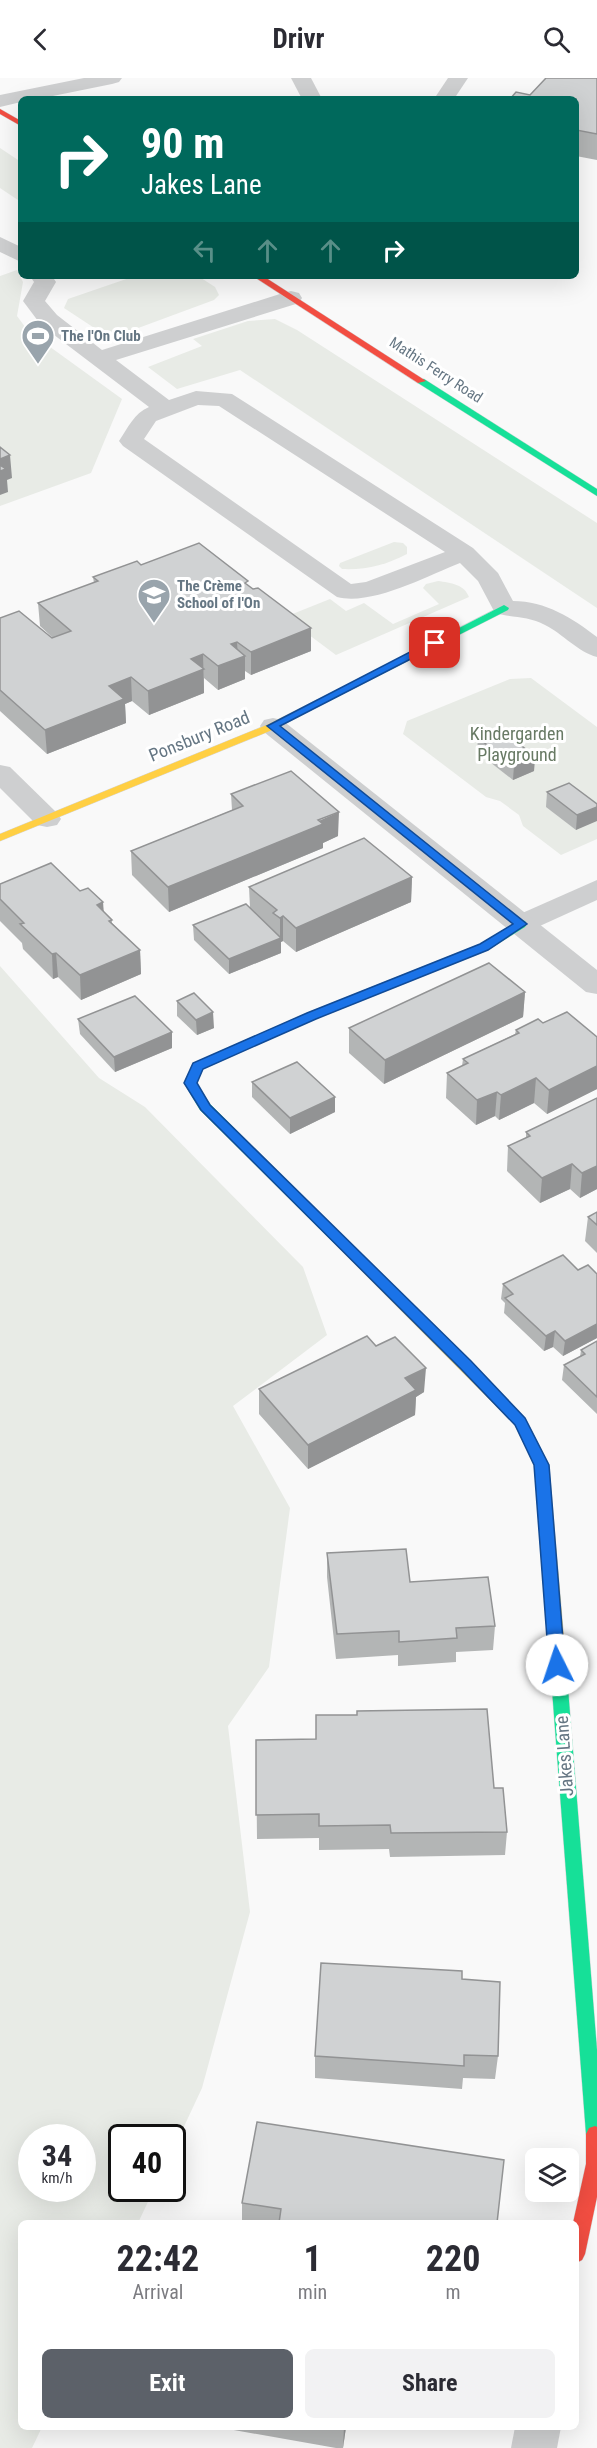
<!DOCTYPE html>
<html lang="en">
<head>
<meta charset="utf-8">
<style>
	:root { --surface:#fff; --page:#f2f2f3; --text:#2b2b33; --muted:#7c7c81; --accent:#5c6169 }
	body { margin:0; font-family:"Roboto Condensed",sans-serif; background:var(--page); color:var(--text); height:100vh; display:flex; flex-direction:column; font-size:22px; white-space:nowrap }
	* { box-sizing:border-box; margin:0 }
	p { font-size:20px; color:var(--muted) }
	.icon { flex:none; width:33px; height:33px; fill:none; stroke:currentColor; stroke-width:2; stroke-linecap:round; stroke-linejoin:round }
	.map { position:relative; flex:1; overflow:hidden }
	.side { position:absolute; left:18px; top:2142px; width:561px; height:210px; display:flex; flex-direction:column; background:var(--surface); border-radius:9px; box-shadow:0 6px 24px #0002 }
	.side>* { flex:none }
	.top-card { position:absolute; left:18px; top:18px; width:561px; height:183px; border-radius:9px; box-shadow:0 6px 24px #0002; background:#00695c; color:#fff; overflow:hidden }
	.fabs { position:absolute; left:525px; top:2070px; display:grid; gap:12px }
	.fabs a { display:grid; place-items:center; width:54px; height:54px; border-radius:9px; background:var(--surface); box-shadow:0 6px 24px #0002; font-size:30px }
	.speed { position:absolute; left:18px; top:2046px; display:flex; gap:12px; font-size:30px; font-weight:700; text-align:center }
	.speed>* { display:grid; place-content:center; width:78px; height:78px; border-radius:50%; background:var(--surface); box-shadow:0 6px 24px #0002; line-height:1 }
	.speed small { font-size:15px; font-weight:400 }
	.speed .limit { border:3px solid #111; border-radius:9px; background:#fff; color:#111 }
	.pin { position:absolute; display:grid; place-items:center; width:51px; height:51px; color:#fff; margin:-26px; border-radius:12px; box-shadow:0 3px 9px #0006 }
	.me { position:absolute; width:66px; margin:-33px; rotate:356deg; stroke-linejoin:round; filter:drop-shadow(0 0 4px #0008) }
	.turn { display:flex; align-items:center; gap:21px; height:126px; padding:0 24px; font-size:27px }
	.turn .icon { width:78px; height:78px; stroke-width:2.5 }
	.turn b { display:block; font-size:42px; line-height:51px }
	.lanes { display:flex; align-items:center; height:57px; padding:0 24px; background:#0003; justify-content:center; gap:30px; direction:ltr }
	.lanes .off { opacity:.35 }
	.eta { display:flex; justify-content:space-evenly; align-items:center; height:102px; text-align:center }
	.eta b { font-size:36px; font-weight:700; line-height:42px }
	.primary-button { display:flex; gap:12px; margin-top:auto; padding:12px 24px }
	.primary-button a { flex:1; height:69px; border-radius:9px; background:var(--accent); color:#fff; font-size:24px; font-weight:700; line-height:69px; text-align:center }
	.primary-button a+a { background:var(--page); color:var(--text) }
	header { display:flex; justify-content:space-between; align-items:center; height:78px; padding:0 24px; background:var(--surface); font-size:27px; font-weight:700 }
	.map>svg:first-child { display:block }
	.green { fill:#e8ebe6; fill-rule:evenodd }
	.lines { fill:none; stroke-linecap:round; stroke-linejoin:round }
	.fast-casing { stroke:#d5d6d7; stroke-width:1 }
	.slow-casing { stroke:#d5d6d7; stroke-width:1 }
	.jam-casing { stroke:#d5d6d7; stroke-width:1 }
	.lane { fill:#cecfd0; fill-rule:evenodd }
	.street { fill:#cecfd0; fill-rule:evenodd }
	.fast { fill:#16e098; fill-rule:evenodd }
	.slow { fill:#ffcf43; fill-rule:evenodd }
	.jam { fill:#f24e42; fill-rule:evenodd }
	.wall { fill:#b3b5b5 }
	.shaded-wall { fill:#929394 }
	.building { fill:#d0d2d3; stroke:#929394; stroke-width:1.5 }
	.route { fill:#1a73e8; stroke:#114b97; stroke-width:1.5 }
	.labels { text-anchor:middle; dominant-baseline:central; stroke-width:6; stroke-linejoin:round; paint-order:stroke }
	.far-poi-label { font-size:15px; font-weight:bold; fill:#657683; stroke:#fff; text-anchor:start }
	.far-street-label { font-size:15px; fill:#657683; stroke:#fff }
	.park-label { font-size:18px; fill:#687a64; stroke:#fff }
	.street-label { font-size:18px; fill:#657683; stroke:#fff }
</style>
</head>
<body>
<header><svg class="icon" aria-label="back" viewBox="0 0 24 24"><path d="M15 5l-7 7 7 7"/></svg>Drivr<svg class="icon" aria-label="search" viewBox="0 0 24 24"><circle cx="10" cy="10" r="6"/><path d="M15 15l6 6"/></svg></header>
<div class="map">
<svg width="597" height="2370" viewBox="0 0 597 2370">
	<rect width="100%" height="100%" fill="#f9f9f9"/>
	<g class="green">
		<polygon points="0,70 21,84 21,124 0,110"/>
		<polygon points="17,192 23,204 17,238 28,253 122,321 91,395 0,428 0,198"/>
		<polygon points="135,198 198,198 215,209 219,217 214,222 122,256 105,257 64,230 68,221"/>
		<polygon points="275,241 297,252 597,445 597,530 240,292 177,311 148,289 202,268 193,261 248,243"/>
		<path d="M394 464 403 465 407 469V476C386 487 367 492 342 491L339 488 340 485Z"/>
		<path d="M438 503C451 505 464 506 469 519L336 577 285 539 330 521 346 533 364 525 393 546 439 526 423 510 426 506Z"/>
		<polygon points="531,600 597,649 597,761 561,777 523,748 519,737 500,723 486,719 403,656 407,643 510,601"/>
		<path d="M0 888 99 1000 145 1029 303 1189 327 1257 233 1328 290 1430 269 1589 228 1648 250 1834 202 2010 173 2072 172 2060H122V2110L154 2111 138 2145H21V2349H42L32 2370H0ZM32 2060H82V2110H32Z"/>
	</g>
	<g class="lines">
		<g class="fast-casing">
			<g id="fast">
				<polygon points="418,301 424,301 597,411 597,418 418,305"/>
				<polygon points="504,527 509,530 508,532 321,627 317,628 312,625"/>
				<polygon points="521,842 525,843 527,846 525,849 488,872 315,941 203,991 196,1005 210,1026 345,1160 347,1163 345,1166 335,1166 200,1032 184,1005 194,985 307,935 480,866"/>
				<polygon points="559,1592 564,1594 567,1598 597,1972 597,2063 595,2064 589,2062 586,2056 551,1598 554,1594"/>
			</g>
		</g>
		<g class="slow-casing">
			<g id="slow">
				<polygon points="317,622 321,623 321,627 277,650 0,763 0,756 269,646"/>
				<polygon points="340,1158 345,1160 525,1340 549,1387 567,1598 564,1602 559,1604 554,1602 551,1598 535,1387 515,1347 335,1166 333,1163 335,1160"/>
			</g>
		</g>
		<g class="jam-casing">
			<g id="jam">
				<polygon points="0,31 21,43 21,48 0,36"/>
				<polygon points="253,198 263,198 426,303 418,305"/>
				<polygon points="595,2048 597,2049 597,2119 585,2176 582,2182 576,2185 576,2145 573,2145 586,2086 586,2056 589,2050"/>
			</g>
		</g>
		<g class="lane">
			<polygon points="84,0 122,0 119,4 112,6 38,21 21,21 21,24 0,29 0,17"/>
			<polygon points="291,0 311,0 322,21 302,21"/>
			<polygon points="448,0 468,0 454,21 434,21"/>
			<polygon points="0,159 21,169 21,184 0,174"/>
			<path d="M30 198H52L56 204 45 223 57 237 102 272 283 215 291 213 299 215 302 220 299 225 116 282 169 322 196 313 232 316 473 470 498 495 513 523C546 523 572 540 597 559V579C578 574 563 556 545 547 529 538 513 540 495 535L478 503 460 485C427 498 372 528 337 519L123 368 119 363C128 350 134 335 149 329L41 247 23 223 34 204ZM198 327 219 328 445 474 366 504 351 506 144 361 156 343Z"/>
			<polygon points="0,687 10,689 57,735 61,741 57,747 47,749 37,747 0,710"/>
			<polygon points="597,802 597,822 531,852 521,855 511,852 506,846 511,840"/>
		</g>
		<g class="street">
			<polygon points="273,640 282,642 597,892 597,916 586,914 264,654 260,648 264,642"/>
			<polygon points="515,2349 561,2349 557,2370 511,2370"/>
		</g>
		<use href="#fast" class="fast"/>
		<use href="#slow" class="slow"/>
		<use href="#jam" class="jam"/>
	</g>
	<g class="wall">
		<polygon points="597,0 597,82 576,78 576,21 530,17"/>
		<polygon points="141,487 248,508 311,550 311,573 251,597 245,593 245,601 218,612 204,600 204,615 149,637 132,623 125,626 126,645 47,676 0,633 0,540 52,560 53,560 40,548 38,525 94,505 93,499"/>
		<polygon points="478,660 535,678 534,693 513,702 477,674"/>
		<polygon points="547,714 597,726 576,752 546,729"/>
		<polygon points="231,716 338,758 323,765 323,770 169,834 132,797 131,773 232,732"/>
		<polygon points="412,799 411,824 296,874 283,863 281,864 281,875 229,896 194,862 193,847 250,830 249,809"/>
		<polygon points="0,806 80,813 112,842 112,845 140,872 141,896 81,922 58,899 53,901 23,871 22,865 0,843"/>
		<polygon points="525,914 523,939 384,1006 349,975 349,950"/>
		<polygon points="177,923 214,950 197,957 177,938"/>
		<polygon points="78,941 172,954 172,970 115,994 80,956"/>
		<polygon points="543,945 597,959 597,1011 547,1036 534,1025 499,1042 495,1038 476,1047 446,1020 447,995 462,988 463,981 515,956 516,952"/>
		<polygon points="252,1004 335,1034 290,1056 252,1019"/>
		<polygon points="597,1020 597,1111 580,1120 570,1111 540,1125 507,1093 508,1068 526,1060 526,1054"/>
		<polygon points="597,1134 597,1175 585,1163 588,1139"/>
		<polygon points="578,1192 597,1196 597,1260 563,1278 553,1269 544,1273 504,1235 505,1225 501,1221 503,1206"/>
		<polygon points="597,1263 597,1336 562,1302 564,1287 580,1279 581,1272"/>
		<polygon points="259,1311 424,1314 416,1319 415,1337 308,1391 259,1336"/>
		<polygon points="327,1475 410,1504 495,1548 493,1572 456,1574 456,1584 398,1588 398,1577 336,1581 327,1499"/>
		<polygon points="256,1662 494,1710 507,1754 505,1777 390,1779 389,1771 319,1772 319,1760 257,1761"/>
		<polygon points="462,1901 498,1978 495,2001 463,2000 462,2011 315,2000 315,1978"/>
		<polygon points="242,2125 497,2145 242,2145"/>
		<polygon points="217,2349 346,2349 343,2370 336,2370"/>
	</g>
	<g class="shaded-wall">
		<polygon points="10,377 12,400 7,402 8,414 0,417 0,381"/>
		<polygon points="311,550 311,573 251,597 251,574"/>
		<polygon points="237,564 238,580 245,578 245,601 218,612 218,588 231,566"/>
		<polygon points="203,576 204,615 149,637 148,613 191,581"/>
		<polygon points="131,599 132,623 125,626 126,645 47,676 45,652 109,608"/>
		<polygon points="535,678 534,693 513,702 514,687"/>
		<polygon points="597,729 597,743 576,752 577,737"/>
		<polygon points="339,734 338,758 323,765 323,770 169,834 168,809"/>
		<polygon points="412,799 411,824 296,874 296,850"/>
		<polygon points="103,824 105,849 97,827"/>
		<polygon points="283,838 283,863 281,864 281,875 229,896 229,881 280,860 280,840"/>
		<polygon points="140,872 141,896 81,922 80,897"/>
		<polygon points="56,875 58,899 53,901 52,876"/>
		<polygon points="525,914 523,939 384,1006 385,982"/>
		<polygon points="213,934 214,950 197,957 196,942"/>
		<polygon points="172,954 172,970 115,994 114,979"/>
		<polygon points="597,988 597,1011 547,1036 549,1012"/>
		<polygon points="536,1000 534,1025 499,1042 501,1017"/>
		<polygon points="497,1014 495,1038 476,1047 477,1022"/>
		<polygon points="335,1019 335,1034 290,1056 290,1040"/>
		<polygon points="572,1086 570,1111 540,1125 542,1100"/>
		<polygon points="597,1088 597,1111 580,1120 582,1095"/>
		<polygon points="597,1246 597,1260 563,1278 565,1263"/>
		<polygon points="555,1253 553,1269 544,1273 546,1258"/>
		<polygon points="426,1290 424,1314 416,1319 415,1337 308,1391 308,1367 405,1300"/>
		<polygon points="344,2349 346,2349 343,2370"/>
	</g>
	<g class="building">
		<polygon points="546,0 597,0 597,56 576,52 576,21 510,21 516,14 530,17"/>
		<polygon points="0,369 10,377 0,381"/>
		<polygon points="0,387 6,391 0,393"/>
		<polygon points="199,465 248,503 245,505 253,511 258,510 311,550 251,574 237,564 231,566 245,578 218,588 203,576 191,581 204,591 148,613 131,599 109,608 124,621 45,652 0,612 0,540 19,533 52,560 71,553 38,525 98,503 93,499 137,483 141,487"/>
		<polygon points="499,651 535,678 514,687 478,660"/>
		<polygon points="291,693 339,734 318,742 323,746 168,809 131,773 243,728 231,716"/>
		<polygon points="569,705 597,726 597,729 577,737 547,714"/>
		<polygon points="364,760 412,799 296,850 283,838 280,840 273,835 277,832 249,809"/>
		<polygon points="51,785 80,813 88,810 103,824 97,827 112,842 109,843 140,872 80,897 56,875 52,876 20,846 24,845 0,821 0,806"/>
		<polygon points="246,826 281,860 229,881 193,847"/>
		<polygon points="489,885 525,914 385,982 349,950"/>
		<polygon points="194,915 213,934 196,942 177,923"/>
		<polygon points="135,918 172,954 114,979 78,941"/>
		<polygon points="567,934 597,959 597,988 549,1012 536,1000 501,1017 497,1014 477,1022 447,995 468,985 463,981 519,955 516,952 538,941 543,945"/>
		<polygon points="297,984 335,1019 290,1040 252,1004"/>
		<polygon points="597,1020 597,1088 582,1095 572,1086 542,1100 508,1068 530,1058 526,1054"/>
		<polygon points="597,1134 597,1147 588,1139"/>
		<polygon points="563,1177 578,1192 588,1187 597,1196 597,1246 565,1263 555,1253 546,1258 505,1220 513,1216 503,1206"/>
		<polygon points="367,1258 376,1268 395,1259 426,1290 405,1300 416,1312 308,1367 259,1311"/>
		<polygon points="597,1263 597,1319 564,1287 585,1276 581,1272"/>
		<polygon points="406,1471 410,1504 488,1499 495,1548 456,1550 457,1560 399,1564 399,1553 337,1556 327,1475"/>
		<polygon points="487,1631 494,1710 503,1710 507,1754 391,1755 390,1747 319,1748 319,1736 256,1737 256,1662 316,1661 316,1637 357,1637 357,1633"/>
		<polygon points="321,1885 462,1893 462,1901 500,1904 498,1978 464,1977 464,1988 315,1978"/>
		<polygon points="257,2044 504,2082 497,2145 279,2145 281,2131 242,2125"/>
	</g>
	<polygon class="route" points="435,561 438,562 438,567 280,648 527,846 488,872 316,941 203,991 197,1005 210,1027 471,1283 525,1340 549,1387 565,1587 563,1592 557,1594 552,1592 549,1587 534,1387 515,1347 461,1291 201,1032 184,1005 193,985 307,935 480,866 513,846 267,648"/>
	<defs>
		<g id="stadium-pin" transform="scale(1.725)"><path d="M0 17L-7.5 6A9.5 9.5 0 1 1 7.5 6Z" fill="#99a4ac" stroke="#fff"/><path d="M0-5a6.5 5 0 1 0 0 10a6.5 5 0 1 0 0-10ZM-3.5-1.8h7v3.6h-7Z" fill="#fff"/></g>
		<g id="school-pin" transform="scale(1.725)"><path d="M0 17L-7.5 6A9.5 9.5 0 1 1 7.5 6Z" fill="#99a4ac" stroke="#fff"/><path d="M0-5L7-2L0 1L-7-2ZM-4 1L0 2.5L4 1V4Q0 6-4 4Z" fill="#fff"/></g>
	</defs>
	<g fill-rule="evenodd">
		<use href="#stadium-pin" x="38" y="258"/>
		<use href="#school-pin" x="154" y="517"/>
	</g>
	<g class="labels">
		<g class="far-poi-label">
			<text x="61" y="258">The I'On Club</text>
			<text x="177" y="508">The Crème<tspan x="177" dy="17">School of I'On</tspan></text>
		</g>
		<g class="far-street-label">
			<text transform="translate(436 292) rotate(33)">Mathis Ferry Road</text>
		</g>
		<g class="park-label">
			<text x="517" y="655">Kindergarden<tspan x="517" dy="21">Playground</tspan></text>
		</g>
		<g class="street-label">
			<text transform="translate(199 658) rotate(-22)">Ponsbury Road</text>
			<text transform="translate(564 1678) rotate(-94)">Jakes Lane</text>
		</g>
	</g>
</svg>
<div class="fabs">
<a><svg class="icon" aria-label="layers" viewBox="0 0 24 24"><path d="M12 4l9 5-9 5-9-5zM3 14l9 5 9-5"/></svg></a>
</div>
<div class="speed"><div>34<small>km/h</small></div><div class="limit">40</div></div>
<div class="pin" style="left:435px;top:565px;background:#d93025"><svg class="icon" aria-label="arrive" viewBox="0 0 24 24"><path d="M6 21V4h12l-3 4 3 4H6"/></svg></div>
<svg class="me" style="left:557px;top:1587px" viewBox="-20 -20 40 40"><circle r="19" fill="#fff"/><path d="M0-13L10 11 0 6-10 11z" fill="#1a73e8"/></svg>
<div class="top-card">
<div class="turn"><svg class="icon" aria-label="right" viewBox="0 0 24 24"><path d="M7 20v-9h11M14 6l5 5-5 5"/></svg><div><b>90 m</b>Jakes Lane</div></div>
<div class="lanes"><svg class="icon off" aria-label="left" viewBox="0 0 24 24"><path d="M17 20v-9H6M10 6l-5 5 5 5"/></svg><svg class="icon off" aria-label="ahead" viewBox="0 0 24 24"><path d="M12 20V5M6 11l6-6 6 6"/></svg><svg class="icon off" aria-label="ahead" viewBox="0 0 24 24"><path d="M12 20V5M6 11l6-6 6 6"/></svg><svg class="icon" aria-label="right" viewBox="0 0 24 24"><path d="M7 20v-9h11M14 6l5 5-5 5"/></svg></div>
</div>
<section class="side">
<div class="eta">
<div><b>22:42</b><p>Arrival</p></div>
<div><b>1</b><p>min</p></div>
<div><b>220</b><p>m</p></div>
</div>
<div class="primary-button"><a>Exit</a><a>Share</a></div>
</section>
</div>
</body>
</html>
